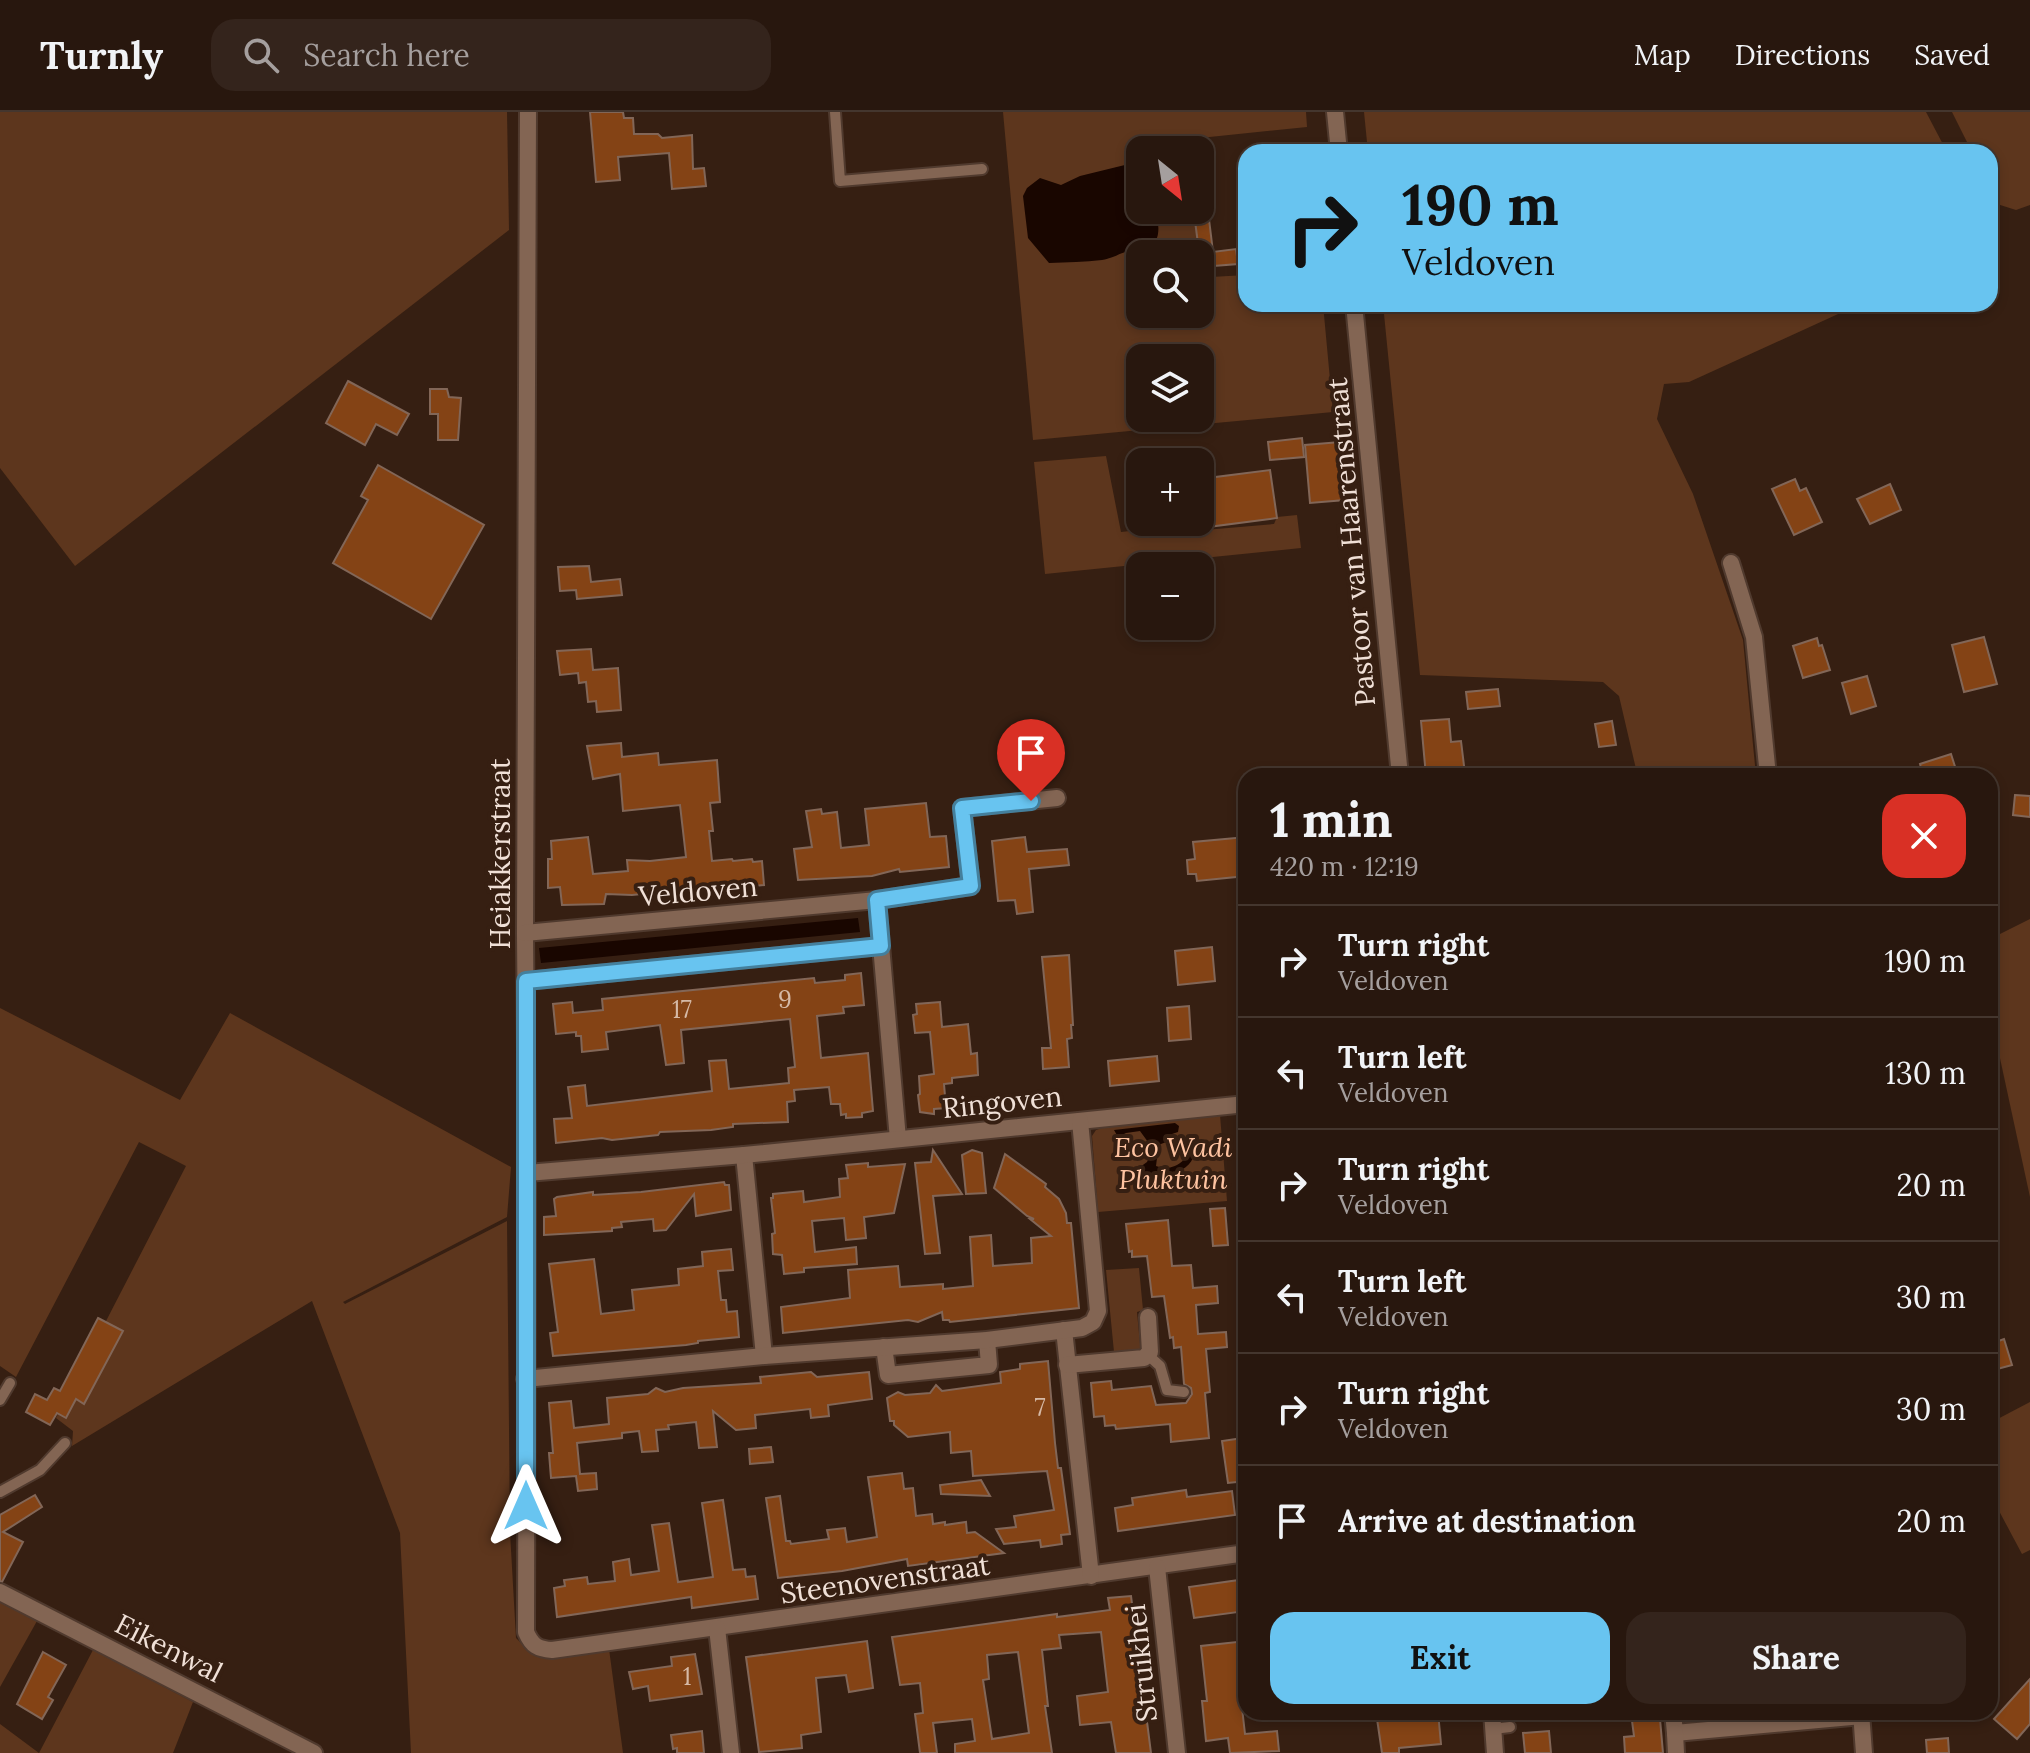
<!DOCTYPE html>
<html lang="en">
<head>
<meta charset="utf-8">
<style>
	:root { --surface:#28170e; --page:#34241c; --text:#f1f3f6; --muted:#a59f9e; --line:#44362e; --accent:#68c4f0 }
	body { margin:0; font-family:Lora,serif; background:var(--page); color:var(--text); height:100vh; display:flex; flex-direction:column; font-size:30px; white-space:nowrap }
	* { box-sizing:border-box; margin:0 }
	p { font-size:26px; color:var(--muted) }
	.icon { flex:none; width:44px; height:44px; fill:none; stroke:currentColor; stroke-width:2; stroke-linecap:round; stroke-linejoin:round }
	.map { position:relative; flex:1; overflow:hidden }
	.details { position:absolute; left:1238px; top:656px; width:760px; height:952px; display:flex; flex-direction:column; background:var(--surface); border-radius:24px; box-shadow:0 4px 12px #0003,0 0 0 2px var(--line) }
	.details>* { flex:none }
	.hud { position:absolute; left:1238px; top:32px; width:760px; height:168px; border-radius:24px; box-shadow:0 4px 12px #0003,0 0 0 2px var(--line); background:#68c4f0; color:#111; overflow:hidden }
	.needle { width:52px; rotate:150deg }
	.tools { position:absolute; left:1126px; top:24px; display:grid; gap:16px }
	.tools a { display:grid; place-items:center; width:88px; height:88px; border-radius:16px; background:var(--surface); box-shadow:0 4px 12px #0003,0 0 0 2px var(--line); font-size:40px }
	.pin { position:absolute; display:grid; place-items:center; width:68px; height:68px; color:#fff; margin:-82px -34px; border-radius:50% 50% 50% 0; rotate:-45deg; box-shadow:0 0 8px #0007 }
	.pin .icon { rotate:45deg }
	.me { position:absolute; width:88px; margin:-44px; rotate:0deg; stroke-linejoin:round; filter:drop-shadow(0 0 6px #0008) }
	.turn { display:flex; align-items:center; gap:28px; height:168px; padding:0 32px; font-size:36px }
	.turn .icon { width:104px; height:104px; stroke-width:2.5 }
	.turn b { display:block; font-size:56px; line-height:68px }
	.round { display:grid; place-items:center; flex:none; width:84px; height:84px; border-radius:24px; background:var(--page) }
	.head { display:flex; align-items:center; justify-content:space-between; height:136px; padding:0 32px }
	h1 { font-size:48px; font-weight:800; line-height:60px }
	.primary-button { display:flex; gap:16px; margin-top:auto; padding:16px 32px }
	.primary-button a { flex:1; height:92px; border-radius:24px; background:var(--accent); color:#111; font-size:32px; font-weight:800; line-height:92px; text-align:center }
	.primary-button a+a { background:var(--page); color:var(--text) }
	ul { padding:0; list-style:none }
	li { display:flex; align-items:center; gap:24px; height:112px; padding:0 32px; border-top:2px solid var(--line) }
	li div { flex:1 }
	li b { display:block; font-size:30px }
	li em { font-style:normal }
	header { display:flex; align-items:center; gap:48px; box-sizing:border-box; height:112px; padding:0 40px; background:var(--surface); border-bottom:2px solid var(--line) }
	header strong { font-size:38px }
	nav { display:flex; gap:44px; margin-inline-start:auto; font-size:28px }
	.search { width:560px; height:72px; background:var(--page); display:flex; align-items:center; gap:20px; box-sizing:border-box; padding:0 28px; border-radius:24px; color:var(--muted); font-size:30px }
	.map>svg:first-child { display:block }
	.green { fill:#5d361d; fill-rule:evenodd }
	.water { fill:#190600 }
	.building { fill:#844315; stroke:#826657; stroke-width:2; fill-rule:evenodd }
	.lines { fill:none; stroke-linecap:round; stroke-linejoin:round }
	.service-casing { stroke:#503a2e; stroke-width:14 }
	.minor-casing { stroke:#503a2e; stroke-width:20 }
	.tertiary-casing { stroke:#503a2e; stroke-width:20 }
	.service { stroke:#836553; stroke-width:10 }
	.minor { stroke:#836553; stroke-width:16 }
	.tertiary { stroke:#836553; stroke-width:16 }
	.route-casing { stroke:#447f9c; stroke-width:20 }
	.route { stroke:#68c4f0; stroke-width:14 }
	.labels { text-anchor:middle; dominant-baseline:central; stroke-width:8; stroke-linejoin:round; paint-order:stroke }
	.number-label { font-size:24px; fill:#d5b9a6 }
	.street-label { font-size:28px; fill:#f0e0d7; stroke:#361f12 }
	.park-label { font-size:28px; font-style:italic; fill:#fec3a1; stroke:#361f12 }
</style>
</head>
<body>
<header>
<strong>Turnly</strong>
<div class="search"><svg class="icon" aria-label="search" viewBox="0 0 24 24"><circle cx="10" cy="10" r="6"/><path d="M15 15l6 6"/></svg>Search here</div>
<nav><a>Map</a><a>Directions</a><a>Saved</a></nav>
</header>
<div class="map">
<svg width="2030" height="1641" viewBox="0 0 2030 1641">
	<rect width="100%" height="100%" fill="#361f12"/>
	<g class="green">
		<polygon points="0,0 507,0 509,118 75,454 0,356"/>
		<path d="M1003 0H1306L1307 15 1200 26 1211 165 1246 163V192H1323L1333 300 1033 328ZM1140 38H1200V98H1140ZM1140 142H1200V202H1140ZM1140 246H1200V306H1140Z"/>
		<polygon points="1364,0 1926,0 1947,40 1368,40"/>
		<polygon points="1952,0 2030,0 2030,93 2016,98 1997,92 1990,76 1990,40 1972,40"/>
		<polygon points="1383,192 1860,192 1689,270 1664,272 1657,307 1693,382 1743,528 1756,664 1596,664 1636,657 1619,584 1603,570 1420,563"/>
		<polygon points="1106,344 1121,420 1191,412 1193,419 1274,412 1277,405 1297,403 1301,436 1045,462 1034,350"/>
		<polygon points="2030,807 2030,1085 1990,900 1990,827"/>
		<polygon points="0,896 180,988 230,901 511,1055 507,1105 343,1190 345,1192 507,1109 510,1420 516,1526 533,1543 609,1537 623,1641 411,1641 400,1421 312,1189 72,1334 73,1319 56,1306 186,1054 139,1030 16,1265 0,1254"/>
		<polygon points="1220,1003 1227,1089 1098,1100 1092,1024 1096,1018 1105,1015"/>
		<polygon points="1139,1156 1143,1198 1137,1200 1140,1232 1145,1232 1141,1237 1114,1240 1106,1158"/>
		<polygon points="2030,1290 2030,1438 2022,1442 1990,1382 1990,1311"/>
		<polygon points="0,1490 37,1509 0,1575"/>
		<polygon points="93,1538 193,1590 173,1641 0,1641 0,1612 39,1641"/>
	</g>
	<g class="water">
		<path d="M1133 51H1140V98H1156C1159 116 1162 127 1146 141 1124 134 1121 145 1102 148 1085 150 1067 150 1049 151L1028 126 1023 84 1027 76 1040 66 1061 73 1080 64Z"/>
		<polygon points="858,806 860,820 541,851 539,836"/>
		<polygon points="1175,1011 1179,1014 1178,1020 1169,1023 1166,1030 1156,1034 1148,1030 1140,1019 1126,1021 1118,1025 1114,1018"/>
		<path d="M1193 1031H1195C1198 1062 1165 1064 1143 1067L1137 1062 1136 1058 1147 1050 1152 1039 1158 1038 1156 1054C1173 1061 1189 1048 1193 1031Z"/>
	</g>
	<g class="building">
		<polygon points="590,0 623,0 624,6 633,6 634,22 658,22 662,26 692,23 693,57 704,56 706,74 672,77 669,41 618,45 620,68 596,70"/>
		<polygon points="1208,99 1213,140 1236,137 1238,152 1201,155 1194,101"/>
		<polygon points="348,269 409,302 397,323 376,312 365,333 326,311"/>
		<polygon points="430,277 447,277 449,285 461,286 458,328 438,328 438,302 430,302"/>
		<polygon points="1302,326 1304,345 1270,348 1268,330"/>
		<polygon points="1340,330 1345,388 1310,391 1305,333"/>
		<polygon points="378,353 484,413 431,507 333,451 368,388 361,384"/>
		<polygon points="1270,358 1277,406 1200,416 1200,367"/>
		<polygon points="1795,367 1800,379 1806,376 1822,410 1794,423 1772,377"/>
		<polygon points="1890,372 1901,398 1870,412 1857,387"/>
		<polygon points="589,454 591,470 620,467 622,483 577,487 576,478 560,479 558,455"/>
		<polygon points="1984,525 1997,572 1964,580 1952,533"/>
		<polygon points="1817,526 1819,534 1822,533 1830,558 1803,566 1793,534"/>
		<polygon points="591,537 593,558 618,556 621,598 597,600 596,589 588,590 586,570 579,571 578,561 560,563 557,539"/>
		<polygon points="1867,564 1876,594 1851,602 1842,571"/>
		<polygon points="1498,577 1500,594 1468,597 1466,580"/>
		<polygon points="1449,607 1451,630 1461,629 1465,662 1426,664 1421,609"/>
		<polygon points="1612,609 1616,633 1599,635 1595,612"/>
		<polygon points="621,631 622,645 658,641 659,653 717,648 720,690 710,691 713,719 709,719 712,749 732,747 733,749 752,747 753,750 762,749 764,773 673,782 672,779 632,783 606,782 604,792 562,793 560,775 548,776 548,747 552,747 551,729 588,725 593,762 628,759 627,748 650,749 686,745 680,693 623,699 620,662 593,667 587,634"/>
		<polygon points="1951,642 1958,664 1923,664 1920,652"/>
		<polygon points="2015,683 2030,684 2030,705 2013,703"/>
		<polygon points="926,691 930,725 946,724 949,755 900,760 899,757 872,764 798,768 794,737 812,735 806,699 821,697 822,702 837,700 841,736 869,733 865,697"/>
		<polygon points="1025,725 1027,740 1067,737 1069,753 1029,757 1033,800 1017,802 1015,788 998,789 992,729"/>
		<polygon points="1246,725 1246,764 1197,769 1196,762 1188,762 1187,748 1195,747 1193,730"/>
		<polygon points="1212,835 1215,869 1178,873 1175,839"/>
		<polygon points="1069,843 1073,913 1071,913 1072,926 1067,927 1069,955 1043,957 1042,936 1051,936 1042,845"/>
		<polygon points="861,861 864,893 843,895 844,901 817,904 821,946 868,941 873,999 862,1001 862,1005 846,1006 846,1002 841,1003 840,992 831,992 829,975 794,978 795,989 787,990 788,1010 733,1012 733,1015 711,1018 660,1020 658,1023 612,1028 602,1026 556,1031 554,1007 572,1006 568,975 585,973 587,994 712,979 709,949 726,948 729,977 789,971 788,956 795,955 790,907 681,918 684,951 666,953 660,913 606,920 608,937 582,940 581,924 576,924 576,920 556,922 553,892 572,890 573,901 603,898 602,887 814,866 815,871 845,868 845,863"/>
		<polygon points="940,890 942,915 968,912 971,942 977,941 978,963 952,966 952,971 944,972 946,996 934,997 934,1002 920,1000 918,983 920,982 919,964 934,962 930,920 915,921 913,903 917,902 916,892"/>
		<polygon points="1189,894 1191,927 1169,929 1167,896"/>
		<polygon points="1157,944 1159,969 1110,974 1108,949"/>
		<polygon points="933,1038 962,1082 933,1084 940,1141 925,1142 915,1051 931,1050"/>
		<polygon points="972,1038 982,1041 986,1081 966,1082 962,1043"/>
		<polygon points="1005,1042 1046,1072 1045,1075 1059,1087 1066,1101 1067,1111 1071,1111 1079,1196 950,1210 949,1208 943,1208 942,1200 918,1210 908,1208 783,1221 781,1195 850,1186 848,1158 898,1154 900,1175 943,1172 943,1177 973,1174 970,1125 991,1123 993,1154 1032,1151 1031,1126 1051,1124 1030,1107 1034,1107 1027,1104 994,1076"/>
		<polygon points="868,1051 868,1055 905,1052 894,1101 864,1105 866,1126 846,1128 844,1106 812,1109 815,1140 856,1135 857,1152 804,1156 804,1160 784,1162 782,1143 773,1142 772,1122 775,1121 771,1086 773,1086 773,1082 803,1079 804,1090 840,1085 839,1067 848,1066 846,1053"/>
		<polygon points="724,1070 725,1073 729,1073 731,1098 696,1104 694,1082 666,1118 654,1119 653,1107 621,1110 622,1115 612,1116 612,1119 544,1123 544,1105 556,1104 554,1087 557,1085 593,1080 593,1083 641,1080"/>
		<polygon points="1225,1096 1228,1133 1213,1134 1210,1097"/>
		<polygon points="1168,1108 1172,1154 1191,1153 1193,1176 1217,1174 1218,1191 1196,1193 1198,1222 1226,1220 1227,1235 1206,1237 1210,1280 1205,1281 1209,1326 1171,1330 1170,1312 1116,1317 1115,1313 1105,1314 1104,1304 1094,1305 1091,1271 1111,1269 1112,1278 1151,1274 1156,1293 1186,1291 1192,1282 1191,1276 1184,1272 1181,1235 1174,1236 1173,1225 1170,1226 1164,1184 1152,1185 1147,1144 1132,1145 1132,1139 1129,1140 1126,1112"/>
		<polygon points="731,1137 733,1158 718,1159 721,1188 726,1188 727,1200 737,1199 739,1225 698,1229 698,1231 686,1233 553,1244 550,1221 558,1220 549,1152 594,1147 601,1202 634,1198 632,1178 679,1173 678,1157 703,1154 702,1140"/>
		<polygon points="98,1206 123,1219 84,1292 76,1287 66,1306 57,1301 50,1313 26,1300 35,1282 47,1288 54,1276 60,1279"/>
		<polygon points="2004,1227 2012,1253 1990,1259 1990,1232"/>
		<polygon points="1048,1249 1055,1331 1058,1356 1061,1356 1070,1422 1061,1423 1062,1432 1041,1435 1040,1428 1004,1432 996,1417 1016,1415 1014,1404 1054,1398 1047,1359 973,1364 971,1339 951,1341 950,1320 908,1325 894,1313 894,1309 890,1309 887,1286 898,1280 905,1283 930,1281 936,1273 942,1279 1001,1271 1000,1260 1020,1257 1020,1252"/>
		<polygon points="811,1260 817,1265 869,1260 872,1287 828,1293 829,1304 811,1306 810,1297 755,1303 756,1316 736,1318 713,1299 717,1335 699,1336 696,1310 668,1313 669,1317 656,1318 658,1339 642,1340 639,1319 622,1321 622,1326 577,1331 580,1362 596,1361 597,1377 578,1379 576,1364 551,1366 549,1341 553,1341 549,1291 571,1289 574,1316 609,1312 607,1286 648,1282 656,1276 665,1280 683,1276 761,1271 760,1265"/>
		<polygon points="1243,1326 1246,1369 1228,1371 1222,1329"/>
		<polygon points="771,1335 773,1350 750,1352 749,1337"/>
		<polygon points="902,1361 904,1377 913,1376 916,1404 932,1402 933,1412 945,1410 945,1413 966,1410 967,1421 975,1420 1004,1441 908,1454 907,1447 842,1459 778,1466 766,1386 780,1384 786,1429 790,1429 791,1432 829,1427 827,1418 845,1416 847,1430 877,1425 868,1365"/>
		<polygon points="981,1368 990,1384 941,1382 940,1373"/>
		<polygon points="1186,1378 1187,1385 1232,1379 1235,1403 1118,1419 1115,1396 1133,1393 1132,1386"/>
		<polygon points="35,1383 42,1395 3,1420 23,1430 2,1470 0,1469 0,1403"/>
		<polygon points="723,1388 733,1458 745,1457 746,1465 755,1464 758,1487 692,1496 691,1485 557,1505 554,1476 565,1474 564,1468 587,1465 588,1472 615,1469 613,1450 629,1447 631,1463 659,1459 652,1413 669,1411 678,1470 713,1465 702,1391"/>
		<polygon points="1246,1467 1246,1499 1194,1506 1189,1475"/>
		<path d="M1131 1484 1151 1641H1116L1111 1610 1080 1613 1077 1584 1108 1580 1101 1520 1059 1523 1061 1536 1042 1538 1048 1594H1045L1052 1641H955V1632L975 1629 972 1607 933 1611 937 1641H920L915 1602 923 1601 920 1571 900 1573 892 1525 1057 1502V1505L1110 1498 1108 1486ZM1018 1540 1029 1621 992 1627 983 1568 989 1567 987 1543Z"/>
		<polygon points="867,1529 873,1576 849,1580 846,1563 816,1566 821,1620 801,1623 802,1636 759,1640 746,1545"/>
		<polygon points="1246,1529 1246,1586 1241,1587 1245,1622 1277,1619 1279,1639 1230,1641 1228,1626 1206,1629 1202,1589 1207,1589 1201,1534"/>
		<polygon points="43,1540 66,1553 48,1585 53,1588 42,1607 17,1592"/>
		<polygon points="695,1542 702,1582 650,1589 648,1574 633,1577 629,1560 672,1554 671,1545"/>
		<polygon points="2030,1567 2030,1612 2017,1627 1994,1607"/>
		<polygon points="1376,1600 1438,1600 1441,1632 1399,1636 1399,1641 1382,1641"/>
		<polygon points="1660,1607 1663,1641 1625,1641 1624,1625 1634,1624 1632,1609"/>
		<polygon points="702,1619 704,1641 677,1641 677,1636 673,1637 671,1623"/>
		<polygon points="1549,1619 1551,1641 1525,1641 1523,1621"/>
		<polygon points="1948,1626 1949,1641 1927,1641 1926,1628"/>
	</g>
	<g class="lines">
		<g class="service-casing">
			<g id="service">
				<polyline points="835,0 840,69 982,57"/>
				<polyline points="1148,1243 1160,1254 1167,1278 1184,1280"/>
				<polyline points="0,1288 10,1271"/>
				<polyline points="0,1380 40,1358 65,1331"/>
				<polyline points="1493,1617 1510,1615"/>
			</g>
		</g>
		<g class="minor-casing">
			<g id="minor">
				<path d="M528 0 525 821 527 1061 526 1520C532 1534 538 1537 552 1538L1246 1441"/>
				<polyline points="1731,451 1754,525 1768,664"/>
				<polyline points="525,821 877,788"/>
				<polyline points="526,869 881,834"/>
				<polyline points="898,1027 877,788 971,774 962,696 1057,686"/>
				<polyline points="744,1043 764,1244"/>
				<polyline points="527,1061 744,1043 1246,992"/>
				<polyline points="1064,1218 1091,1464"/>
				<polyline points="884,1235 888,1263 989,1253 987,1228"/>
				<polyline points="1067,1253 1144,1246 1150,1240 1148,1205"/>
				<polyline points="525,1267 764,1244 987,1228 1082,1216 1093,1210 1098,1199 1080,1009"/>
				<polyline points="1157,1455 1177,1641"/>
				<polyline points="717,1516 731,1641"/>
				<polyline points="1673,1600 1675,1621 1862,1604"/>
				<polyline points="1861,1600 1864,1641"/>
				<polyline points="1675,1621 1676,1641"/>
			</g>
		</g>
		<g class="tertiary-casing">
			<g id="tertiary">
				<polyline points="1335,0 1339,40"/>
				<polyline points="1354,192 1400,664"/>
				<polyline points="0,1480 314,1641"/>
				<polyline points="1492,1600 1495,1641"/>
			</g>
		</g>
		<use href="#service" class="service"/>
		<use href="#minor" class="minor"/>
		<use href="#tertiary" class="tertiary"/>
	</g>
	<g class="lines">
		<g class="route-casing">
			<polyline id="route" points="526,1394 526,869 881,834 877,788 971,774 962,696 1031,689"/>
		</g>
		<use href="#route" class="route"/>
	</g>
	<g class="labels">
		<g class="number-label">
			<text x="785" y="887">9</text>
			<text x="682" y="897">17</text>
			<text x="1040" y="1295">7</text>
			<text x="687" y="1564">1</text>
		</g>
		<g class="street-label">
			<text transform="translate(1351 430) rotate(-95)">Pastoor van Haarenstraat</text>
			<text transform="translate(500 742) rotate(-90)">Heiakkerstraat</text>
			<text transform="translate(698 779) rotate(-5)">Veldoven</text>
			<text transform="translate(1002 990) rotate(-6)">Ringoven</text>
			<text transform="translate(885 1467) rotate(-8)">Steenovenstraat</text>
			<text transform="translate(169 1536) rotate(27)">Eikenwal</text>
			<text transform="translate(1141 1551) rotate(-96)">Struikhei</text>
		</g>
		<g class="park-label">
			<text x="1173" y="1035">Eco Wadi<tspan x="1173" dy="32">Pluktuin</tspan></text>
		</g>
	</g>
</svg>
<div class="tools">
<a><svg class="needle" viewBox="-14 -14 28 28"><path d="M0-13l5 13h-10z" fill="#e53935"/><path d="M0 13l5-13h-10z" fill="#a59f9e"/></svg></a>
<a><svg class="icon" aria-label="search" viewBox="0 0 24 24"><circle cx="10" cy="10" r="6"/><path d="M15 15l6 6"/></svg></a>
<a><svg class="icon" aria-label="layers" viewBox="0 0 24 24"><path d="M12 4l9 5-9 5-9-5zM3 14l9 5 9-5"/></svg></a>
<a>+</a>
<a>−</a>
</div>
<div class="pin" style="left:1031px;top:689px;background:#d93025"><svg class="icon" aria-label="arrive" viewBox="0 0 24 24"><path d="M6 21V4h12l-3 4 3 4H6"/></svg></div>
<svg class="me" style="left:526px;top:1394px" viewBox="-20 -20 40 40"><path d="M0-17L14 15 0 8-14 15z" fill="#68c4f0" stroke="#fff" stroke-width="4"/></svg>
<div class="hud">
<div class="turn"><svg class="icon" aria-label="right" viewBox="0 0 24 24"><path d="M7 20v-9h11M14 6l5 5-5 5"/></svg><div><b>190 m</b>Veldoven</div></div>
</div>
<section class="details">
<div class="head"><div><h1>1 min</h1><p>420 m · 12:19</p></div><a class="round" style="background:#d93025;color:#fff"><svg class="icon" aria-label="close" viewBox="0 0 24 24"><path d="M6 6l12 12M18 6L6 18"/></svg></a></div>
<ul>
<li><svg class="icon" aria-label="right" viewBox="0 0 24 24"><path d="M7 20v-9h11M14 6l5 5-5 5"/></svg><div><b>Turn right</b><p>Veldoven</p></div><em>190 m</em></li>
<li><svg class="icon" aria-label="left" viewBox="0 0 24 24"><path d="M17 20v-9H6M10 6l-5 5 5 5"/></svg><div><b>Turn left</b><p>Veldoven</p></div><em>130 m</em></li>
<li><svg class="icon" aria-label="right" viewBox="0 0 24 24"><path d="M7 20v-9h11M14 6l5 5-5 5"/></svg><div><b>Turn right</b><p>Veldoven</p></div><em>20 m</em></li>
<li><svg class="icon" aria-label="left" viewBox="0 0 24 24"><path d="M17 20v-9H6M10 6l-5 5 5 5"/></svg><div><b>Turn left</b><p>Veldoven</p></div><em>30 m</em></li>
<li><svg class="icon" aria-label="right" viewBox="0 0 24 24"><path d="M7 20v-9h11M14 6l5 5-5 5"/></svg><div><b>Turn right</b><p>Veldoven</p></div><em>30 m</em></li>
<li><svg class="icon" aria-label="arrive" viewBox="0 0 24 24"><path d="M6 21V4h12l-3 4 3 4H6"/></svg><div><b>Arrive at destination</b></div><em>20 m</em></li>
</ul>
<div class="primary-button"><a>Exit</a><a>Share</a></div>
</section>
</div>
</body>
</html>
